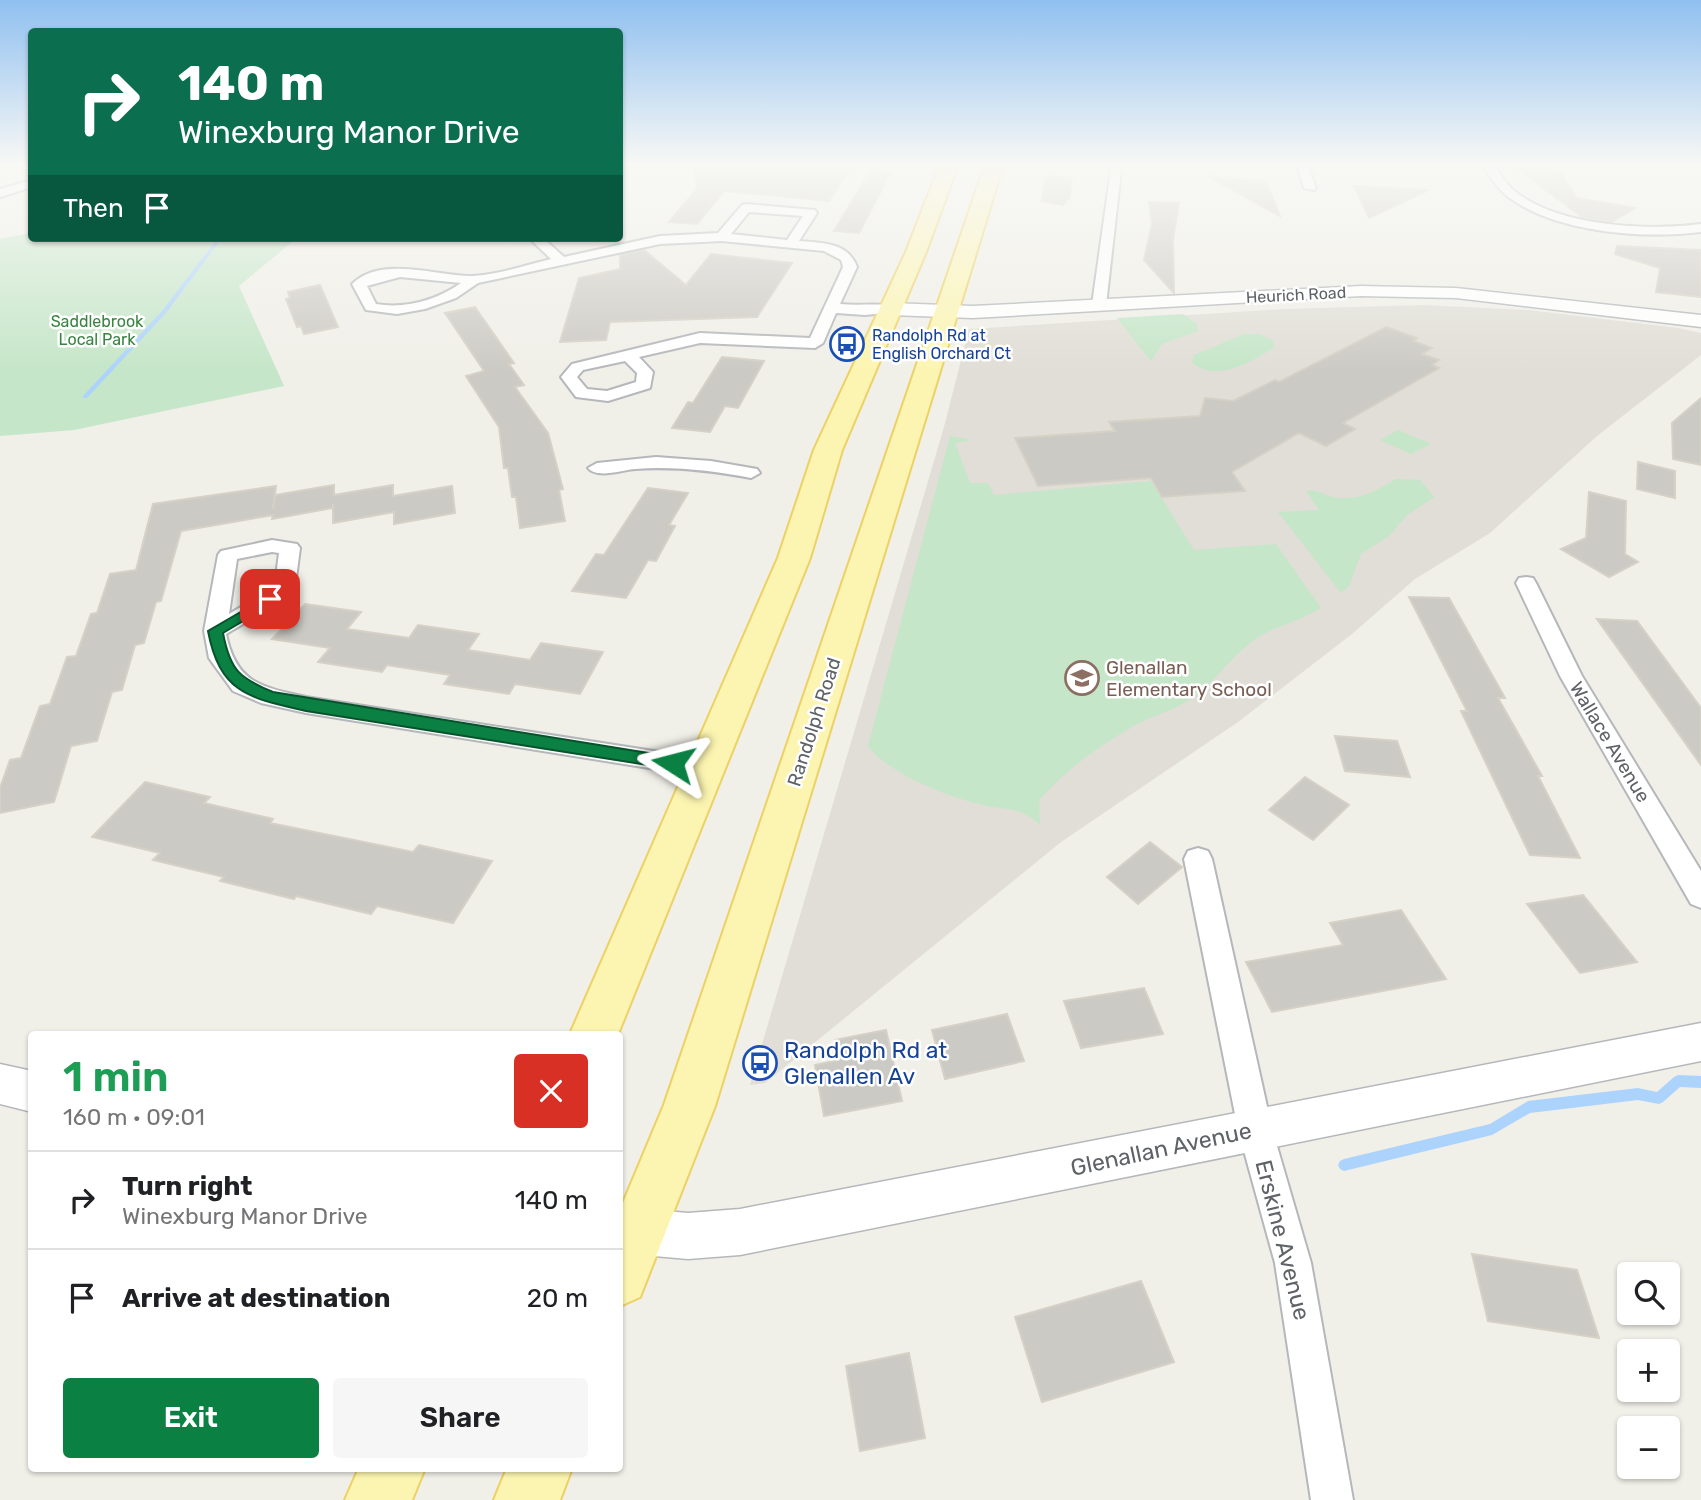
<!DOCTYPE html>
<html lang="en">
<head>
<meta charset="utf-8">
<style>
	:root { --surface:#fff; --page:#f6f6f6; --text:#202124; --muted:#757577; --line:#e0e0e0; --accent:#0b8043 }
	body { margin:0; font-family:Rubik,sans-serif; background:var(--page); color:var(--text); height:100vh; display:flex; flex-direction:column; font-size:26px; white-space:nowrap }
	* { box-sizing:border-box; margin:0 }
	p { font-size:23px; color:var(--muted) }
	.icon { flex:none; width:38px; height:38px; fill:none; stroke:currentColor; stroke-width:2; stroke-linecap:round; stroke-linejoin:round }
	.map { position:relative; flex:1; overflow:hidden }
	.drawer { position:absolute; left:28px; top:1031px; width:595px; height:441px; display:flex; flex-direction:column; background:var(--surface); border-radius:7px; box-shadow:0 2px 5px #0004 }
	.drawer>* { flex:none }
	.guide { position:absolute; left:28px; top:28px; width:595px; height:214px; border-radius:7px; box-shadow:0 2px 5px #0004; background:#0b6e4f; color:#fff; overflow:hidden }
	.fabs { position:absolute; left:1617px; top:1262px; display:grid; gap:14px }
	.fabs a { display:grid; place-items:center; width:63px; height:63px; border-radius:7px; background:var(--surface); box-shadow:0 2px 5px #0004; font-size:35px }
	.pin { position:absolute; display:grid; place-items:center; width:60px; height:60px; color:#fff; margin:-30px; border-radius:14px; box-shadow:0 4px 10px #0006 }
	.me { position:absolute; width:77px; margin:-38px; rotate:279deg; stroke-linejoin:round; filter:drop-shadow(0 0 5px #0008) }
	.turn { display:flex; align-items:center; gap:24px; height:147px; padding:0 35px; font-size:32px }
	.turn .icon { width:91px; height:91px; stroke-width:2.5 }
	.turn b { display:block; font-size:49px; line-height:60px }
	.then { display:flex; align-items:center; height:66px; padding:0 35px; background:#0003; gap:14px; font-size:26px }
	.round { display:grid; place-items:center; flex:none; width:74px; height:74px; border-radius:7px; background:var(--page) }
	.headline { display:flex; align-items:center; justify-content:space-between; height:119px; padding:0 35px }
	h1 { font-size:42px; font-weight:600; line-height:52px; color:#1e9e55 }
	.action { display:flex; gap:14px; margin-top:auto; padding:14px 35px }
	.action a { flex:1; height:80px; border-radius:7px; background:var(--accent); color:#fff; font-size:28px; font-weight:600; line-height:80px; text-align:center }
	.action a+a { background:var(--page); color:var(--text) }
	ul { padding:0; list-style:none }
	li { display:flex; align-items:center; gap:21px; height:98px; padding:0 35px; border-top:2px solid var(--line) }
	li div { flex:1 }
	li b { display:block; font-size:26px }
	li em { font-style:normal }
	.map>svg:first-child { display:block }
	.education { fill:#e0ded6 }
	.green { fill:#c5e6c8 }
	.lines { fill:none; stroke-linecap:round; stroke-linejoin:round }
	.stream { fill:#acd3fc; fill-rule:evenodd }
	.building { fill:#cccac4; stroke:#d5d1c6; stroke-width:2 }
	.minor-casing { stroke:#b5b7bb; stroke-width:4 }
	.tertiary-casing { stroke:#b5b7bb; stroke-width:3 }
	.primary-casing { stroke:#edd164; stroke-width:4 }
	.minor { fill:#fff; fill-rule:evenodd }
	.tertiary { fill:#fff; fill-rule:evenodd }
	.primary { fill:#fcf5b1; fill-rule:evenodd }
	.route { fill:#0b8043; stroke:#07532c; stroke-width:2 }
	.labels { text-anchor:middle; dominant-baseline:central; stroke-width:5; stroke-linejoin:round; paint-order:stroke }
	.far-street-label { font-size:16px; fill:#5f6267; stroke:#fff }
	.far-park-label { font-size:16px; fill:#398441; stroke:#fff }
	.far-transit-label { font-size:16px; fill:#164399; stroke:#fff; text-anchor:start }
	.education-label { font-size:19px; fill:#785e54; stroke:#fff; text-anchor:start }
	.street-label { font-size:19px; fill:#5f6267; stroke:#fff }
	.near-transit-label { font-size:23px; fill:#164399; stroke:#fff; text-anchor:start }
	.near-street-label { font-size:23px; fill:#5f6267; stroke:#fff }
</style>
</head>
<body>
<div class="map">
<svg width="1701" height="1500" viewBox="0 0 1701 1500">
	<rect width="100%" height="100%" fill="#f0efe8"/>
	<polygon class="education" points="1423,305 1528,310 1678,328 1701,333 1701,355 1597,436 1490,533 1415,579 1352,634 1238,722 1061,842 765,1083 750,1085 944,427 969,329 1285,309"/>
	<g class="green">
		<polygon points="31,233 32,238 297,238 239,286 284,386 74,430 0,436 0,239"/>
		<polygon points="1183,314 1197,324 1198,331 1162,344 1151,361 1117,318"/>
		<path d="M1244 334H1260L1273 341 1274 347C1254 361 1214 384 1192 362L1194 355Z"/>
		<polygon points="1398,430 1431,444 1411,454 1380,440"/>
		<path d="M950 436 972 440 955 443 970 483H988L994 495 1151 481 1194 550 1276 544 1321 608C1301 621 1274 626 1254 640 1229 658 1213 686 1186 702 1169 712 1149 717 1132 727 1099 746 1064 771 1039 800L1040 825C1020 806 1009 811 984 805 950 798 889 774 868 746Z"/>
		<path d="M1396 479 1420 480 1434 497 1406 516 1389 536 1361 554 1349 586 1341 593 1278 512 1319 510 1306 491C1315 489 1324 494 1333 497 1357 502 1376 491 1396 479Z"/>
	</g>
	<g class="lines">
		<g class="stream">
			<polygon points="218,238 222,238 166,313 87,398 83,398 83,396 162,311"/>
			<polygon points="1678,1075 1701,1076 1701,1088 1680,1087 1663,1102 1659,1104 1638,1100 1530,1113 1492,1135 1344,1171 1340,1169 1338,1165 1340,1161 1344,1159 1490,1124 1528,1101 1638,1088 1657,1092 1674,1077"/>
		</g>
	</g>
	<g class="building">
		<polygon points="694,162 854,162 829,201 724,191 697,224 669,222 697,189"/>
		<polygon points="874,165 890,174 859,233 834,231"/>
		<polygon points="1515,167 1559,171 1577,198 1635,208 1612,222 1582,217"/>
		<polygon points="1046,176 1072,178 1070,196 1063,205 1042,201"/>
		<polygon points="1207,176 1266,181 1280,216"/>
		<polygon points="1354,186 1429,190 1369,218"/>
		<polygon points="1149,202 1179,203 1173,240 1174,293 1144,260 1152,224"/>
		<polygon points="1617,246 1701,250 1701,297 1656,292 1660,268 1615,254"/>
		<polygon points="644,250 686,285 711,254 792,263 757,317 610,322 606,340 560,342 579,278 620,269 620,255"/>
		<polygon points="320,285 338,327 304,334 301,326 297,327 286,299 290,298 288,292"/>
		<polygon points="475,307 514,363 509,364 524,385 515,387 548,433 563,489 559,490 565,521 520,528 516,497 512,497 508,468 504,468 499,427 466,376 484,371 445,313"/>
		<polygon points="1386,327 1417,338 1413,341 1432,348 1422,354 1439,360 1432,365 1439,368 1343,423 1355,429 1326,446 1299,433 1232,472 1245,491 1162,497 1151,478 1038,486 1015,438 1115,431 1109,422 1200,416 1205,398 1233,401 1275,380 1279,382"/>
		<polygon points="722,357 764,361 738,408 725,406 710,432 672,428 688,402 693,403"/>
		<polygon points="1701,398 1701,465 1673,459 1672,423"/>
		<polygon points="1638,462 1675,471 1675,498 1637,489"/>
		<polygon points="334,485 334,495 393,485 393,496 452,486 455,513 394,524 394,512 333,523 333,504 333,508 272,519 273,515 181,531 161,601 156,602 144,643 135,645 122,690 112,692 97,741 71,746 54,802 0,813 0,788 10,760 21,758 40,706 50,704 67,657 76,656 91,614 97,613 110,574 136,570 153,504 276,486 273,509 275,495"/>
		<polygon points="648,488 688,493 669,525 675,526 656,561 648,560 626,598 572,591 596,554 604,555"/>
		<polygon points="1589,492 1626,501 1625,554 1638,562 1609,577 1561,549 1586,538"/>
		<polygon points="1409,597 1449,598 1505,698 1498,698 1542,776 1538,776 1580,858 1530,855 1461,711 1467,711"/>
		<polygon points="305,604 361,612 347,629 409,638 418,625 479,634 468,650 530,660 541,643 603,652 580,694 515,684 509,694 444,684 450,675 387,665 382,672 318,662 330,648 272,639"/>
		<polygon points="1597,619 1637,621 1701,708 1701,765"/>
		<polygon points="1335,736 1397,741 1410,777 1345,771"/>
		<polygon points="1305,777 1349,805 1313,840 1269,810"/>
		<polygon points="145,782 210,797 204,803 273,819 270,823 413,852 419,845 492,861 453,923 377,906 371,914 296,896 294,899 220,881 224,877 153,860 160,853 92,837"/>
		<polygon points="1150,842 1182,867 1138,904 1107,877"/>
		<polygon points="1583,895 1637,962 1580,973 1527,904"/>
		<polygon points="1401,910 1446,979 1272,1012 1246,962 1343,945 1330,923"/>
		<polygon points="1144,988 1163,1034 1081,1048 1064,1001"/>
		<polygon points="1007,1014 1024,1061 945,1079 932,1030"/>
		<polygon points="886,1030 902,1101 824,1116 815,1065 839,1060 835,1040"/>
		<polygon points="1472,1254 1577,1270 1599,1338 1488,1321"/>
		<polygon points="1141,1281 1174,1362 1042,1402 1015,1317"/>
		<polygon points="909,1353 925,1438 860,1451 846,1366"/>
	</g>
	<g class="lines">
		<g class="minor-casing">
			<g id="minor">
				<polygon points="1112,162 1122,162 1106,305 1099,309 1092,305"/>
				<polygon points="1296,162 1306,162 1316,188 1314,190 1304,188"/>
				<path d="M1480 162H1491C1498 170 1503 180 1511 188 1554 227 1647 231 1701 224V232C1643 239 1555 233 1507 196 1496 187 1488 173 1480 162Z"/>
				<polygon points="32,180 32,187 0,197 0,189"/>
				<path d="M746 204 815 210 817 213 799 241C822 243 848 242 857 267L840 304C858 306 878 303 895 306L897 309 895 312 865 315 836 313 823 343 815 348 700 343 639 357 653 372 650 388 608 401 576 397 561 377 572 364 700 333 810 338 843 267 841 260 824 251 722 241 660 244 478 283 456 298 425 309 397 314 366 310 352 284C381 255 437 276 472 276 498 275 526 265 551 259L529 238H543L564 257 660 236 718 233 742 205ZM749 212 803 216 787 240 731 234ZM400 277 461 283C437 300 406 309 376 304L367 286ZM625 361 637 373 636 382 607 391 587 389 577 377 583 370Z"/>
				<path d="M656 457 711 461 757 469 760 473 751 478C713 471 675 466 635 469 622 470 597 479 588 468L597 463Z"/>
				<path d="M272 540 297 544 300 548 295 586 292 591 277 604 226 634C236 683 261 687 306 697L705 759 714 761 717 768 714 775 705 777 306 713 261 703 233 691 209 658 204 631 218 555 221 551ZM272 552 279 553 275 584 263 594 229 614 237 559Z"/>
				<polygon points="1526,577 1533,578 1536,583 1582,676 1701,871 1701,908 1691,904 1560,676 1516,583 1519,578"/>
				<polygon points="1198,848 1208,851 1212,859 1272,1129 1311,1263 1353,1500 1311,1500 1275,1263 1238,1129 1184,859 1188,851"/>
			</g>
		</g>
		<g class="tertiary-casing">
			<g id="tertiary">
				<polygon points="1361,286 1456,288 1701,315 1701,327 1456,298 1361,296 973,318 890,315 881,309 890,303 973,306"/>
				<polygon points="1701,1023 1701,1061 740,1255 688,1259 620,1253 620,1207 688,1213 740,1209"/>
				<polygon points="0,1064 32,1071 32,1112 0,1104"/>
			</g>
		</g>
		<g class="primary-casing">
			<g id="primary">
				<polygon points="941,162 959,162 926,252 842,450 810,558 618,1034 570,1034 778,558 814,450 906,252"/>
				<polygon points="986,162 1004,162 715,1106 640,1297 620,1306 620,1210 664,1105"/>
				<polygon points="359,1468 425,1468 412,1500 345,1500"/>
				<polygon points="507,1468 572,1468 560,1500 494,1500"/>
			</g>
		</g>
		<use href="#minor" class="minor"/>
		<use href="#tertiary" class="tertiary"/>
		<use href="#primary" class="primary"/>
	</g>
	<linearGradient id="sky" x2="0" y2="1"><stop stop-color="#90c0f0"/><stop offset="0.44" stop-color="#f8f8f5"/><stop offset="1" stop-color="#f8f8f5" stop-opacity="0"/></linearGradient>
	<rect width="1701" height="372" fill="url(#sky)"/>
	<path class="route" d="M270 595 275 596V602L223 633C230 670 239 678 273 692L673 757 681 763 673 769 306 711C250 698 220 694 208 631Z"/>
	<defs>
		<g id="bus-ring" transform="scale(1.75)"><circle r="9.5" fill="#fff" stroke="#1a4fb4" stroke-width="1.5"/><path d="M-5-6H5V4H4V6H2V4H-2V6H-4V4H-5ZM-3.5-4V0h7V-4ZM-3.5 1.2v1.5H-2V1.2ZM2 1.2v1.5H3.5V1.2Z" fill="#1a4fb4"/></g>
		<g id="school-ring" transform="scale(1.75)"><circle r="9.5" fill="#fff" stroke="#8d6e63" stroke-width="1.5"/><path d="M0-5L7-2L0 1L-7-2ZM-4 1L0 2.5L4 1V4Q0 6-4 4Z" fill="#8d6e63"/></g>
	</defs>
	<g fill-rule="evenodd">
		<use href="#bus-ring" x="847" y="344"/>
		<use href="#school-ring" x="1082" y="678"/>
		<use href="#bus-ring" x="760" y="1063"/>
	</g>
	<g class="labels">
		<g class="far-street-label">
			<text transform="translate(1296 295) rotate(-3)">Heurich Road</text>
		</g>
		<g class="far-park-label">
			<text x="97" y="321">Saddlebrook<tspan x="97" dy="18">Local Park</tspan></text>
		</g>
		<g class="far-transit-label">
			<text x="872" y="335">Randolph Rd at<tspan x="872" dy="18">English Orchard Ct</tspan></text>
		</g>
		<g class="education-label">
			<text x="1106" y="667">Glenallan<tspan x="1106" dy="22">Elementary School</tspan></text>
		</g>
		<g class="street-label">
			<text transform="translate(814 722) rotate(-72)">Randolph Road</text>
			<text transform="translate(1610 742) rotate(59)">Wallace Avenue</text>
		</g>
		<g class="near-transit-label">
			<text x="784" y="1050">Randolph Rd at<tspan x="784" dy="26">Glenallen Av</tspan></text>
		</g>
		<g class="near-street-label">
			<text transform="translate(1161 1149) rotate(-12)">Glenallan Avenue</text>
			<text transform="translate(1283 1240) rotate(76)">Erskine Avenue</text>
		</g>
	</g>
</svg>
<div class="fabs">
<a><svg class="icon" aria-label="search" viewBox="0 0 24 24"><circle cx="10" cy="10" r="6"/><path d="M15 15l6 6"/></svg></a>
<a>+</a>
<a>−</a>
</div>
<div class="pin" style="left:270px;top:599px;background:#d93025"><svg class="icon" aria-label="arrive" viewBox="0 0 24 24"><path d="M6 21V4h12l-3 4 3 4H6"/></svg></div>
<svg class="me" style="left:673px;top:763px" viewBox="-20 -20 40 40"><path d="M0-17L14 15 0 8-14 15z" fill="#0b8043" stroke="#fff" stroke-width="4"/></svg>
<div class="guide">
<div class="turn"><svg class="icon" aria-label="right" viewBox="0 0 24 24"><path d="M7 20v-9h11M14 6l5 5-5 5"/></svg><div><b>140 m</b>Winexburg Manor Drive</div></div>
<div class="then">Then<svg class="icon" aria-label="arrive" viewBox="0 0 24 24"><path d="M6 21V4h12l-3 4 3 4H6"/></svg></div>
</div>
<section class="drawer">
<div class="headline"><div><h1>1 min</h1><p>160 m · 09:01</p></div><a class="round" style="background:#d93025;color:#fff"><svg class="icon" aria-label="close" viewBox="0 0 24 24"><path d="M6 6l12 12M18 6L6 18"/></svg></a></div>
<ul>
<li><svg class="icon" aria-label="right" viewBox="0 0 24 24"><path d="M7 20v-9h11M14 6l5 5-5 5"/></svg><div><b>Turn right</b><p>Winexburg Manor Drive</p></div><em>140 m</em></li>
<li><svg class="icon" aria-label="arrive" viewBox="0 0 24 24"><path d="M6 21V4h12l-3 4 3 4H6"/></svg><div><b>Arrive at destination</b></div><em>20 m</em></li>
</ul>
<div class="action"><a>Exit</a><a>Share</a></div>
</section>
</div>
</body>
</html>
